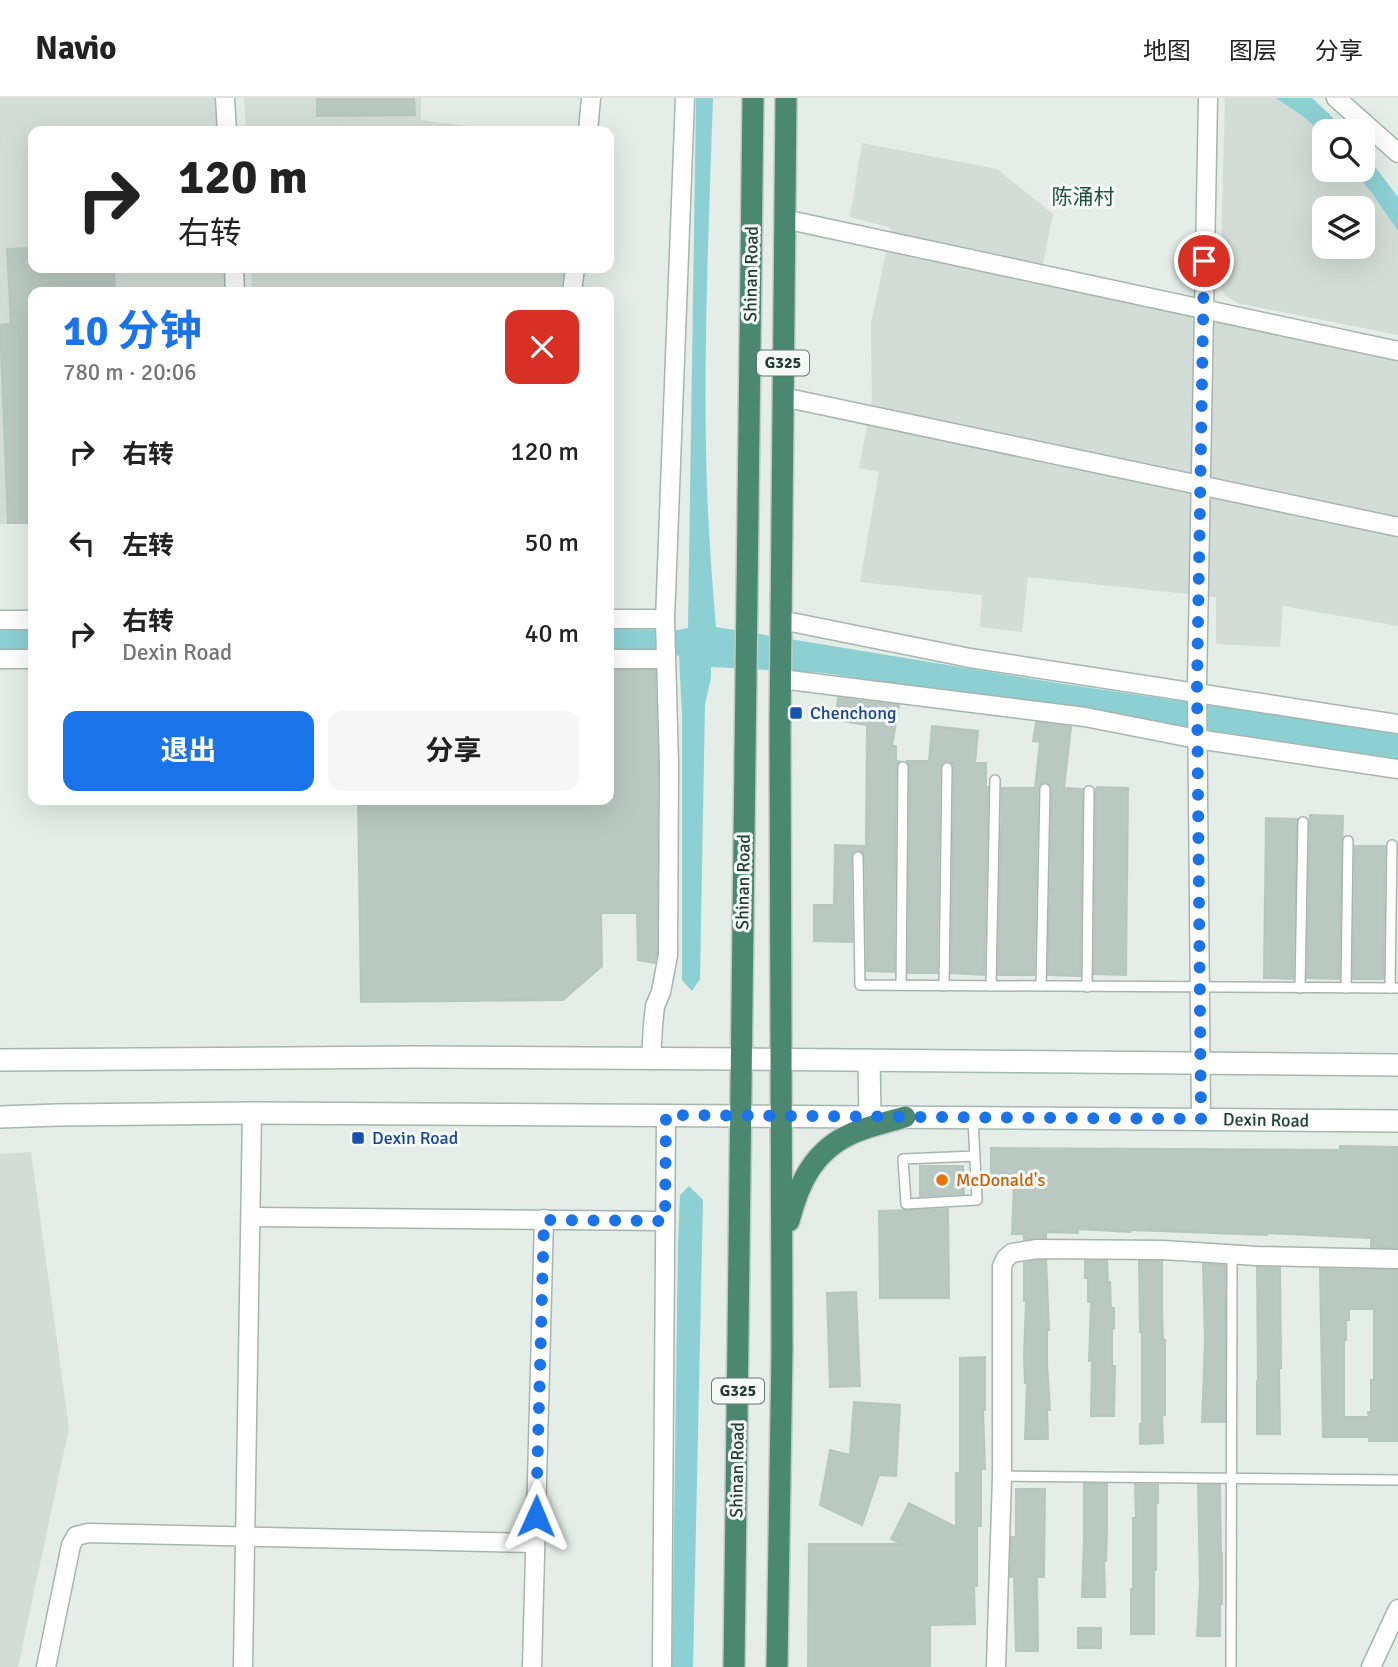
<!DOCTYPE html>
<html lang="zh">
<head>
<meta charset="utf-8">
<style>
	:root { --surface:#fff; --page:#f6f6f6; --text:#222; --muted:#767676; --line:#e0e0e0; --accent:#1a73e8 }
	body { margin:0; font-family:Signika,"Noto Sans SC",sans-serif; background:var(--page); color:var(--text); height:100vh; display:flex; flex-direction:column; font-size:26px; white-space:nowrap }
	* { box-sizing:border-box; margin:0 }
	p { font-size:23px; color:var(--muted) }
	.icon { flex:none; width:38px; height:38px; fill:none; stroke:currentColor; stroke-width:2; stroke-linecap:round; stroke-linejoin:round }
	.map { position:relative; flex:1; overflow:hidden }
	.sheet { position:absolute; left:28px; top:189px; width:586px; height:518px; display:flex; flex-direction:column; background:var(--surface); border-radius:14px; box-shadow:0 7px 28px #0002 }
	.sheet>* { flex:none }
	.guide { position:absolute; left:28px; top:28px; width:586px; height:147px; border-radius:14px; box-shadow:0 7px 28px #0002; background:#fff; color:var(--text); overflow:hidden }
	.buttons { position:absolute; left:1312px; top:21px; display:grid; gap:14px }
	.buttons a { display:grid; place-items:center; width:63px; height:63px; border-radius:14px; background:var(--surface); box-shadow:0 7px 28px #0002; font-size:35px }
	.pin { position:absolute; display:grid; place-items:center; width:60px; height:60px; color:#fff; margin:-30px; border:4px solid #fff; border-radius:50%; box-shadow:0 2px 7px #0007 }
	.me { position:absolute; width:77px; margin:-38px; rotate:1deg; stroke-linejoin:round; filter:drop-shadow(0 0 5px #0008) }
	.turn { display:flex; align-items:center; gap:24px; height:147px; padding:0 35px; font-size:32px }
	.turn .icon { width:91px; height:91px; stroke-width:2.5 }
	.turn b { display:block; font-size:49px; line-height:60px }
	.round { display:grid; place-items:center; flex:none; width:74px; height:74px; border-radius:14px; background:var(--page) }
	.head { display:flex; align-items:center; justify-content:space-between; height:119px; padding:0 35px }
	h1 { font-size:42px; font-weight:700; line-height:52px; color:var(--accent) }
	.button { display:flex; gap:14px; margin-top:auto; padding:14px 35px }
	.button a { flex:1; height:80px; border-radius:14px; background:var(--accent); color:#fff; font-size:28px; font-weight:700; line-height:80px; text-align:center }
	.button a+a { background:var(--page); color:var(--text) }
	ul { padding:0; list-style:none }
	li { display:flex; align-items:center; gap:21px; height:91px; padding:0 35px }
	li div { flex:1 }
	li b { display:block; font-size:26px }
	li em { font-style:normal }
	header { display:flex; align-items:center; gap:42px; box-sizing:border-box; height:98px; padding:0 35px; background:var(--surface); border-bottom:2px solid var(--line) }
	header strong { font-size:33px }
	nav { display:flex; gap:38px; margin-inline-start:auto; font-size:24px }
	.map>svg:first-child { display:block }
	.built { fill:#d2ddd7; fill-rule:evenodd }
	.water { fill:#8cd0d3 }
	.building { fill:#b9c8c1; stroke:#b6c7be; stroke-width:2; fill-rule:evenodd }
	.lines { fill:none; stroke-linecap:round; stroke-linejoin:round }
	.service-casing { stroke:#a6b5ae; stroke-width:12 }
	.minor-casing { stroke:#a6b5ae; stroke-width:21 }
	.tertiary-casing { stroke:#a6b5ae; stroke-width:24 }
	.secondary-casing { stroke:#a2b9af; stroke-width:24 }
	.trunk-casing { stroke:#c1c9c6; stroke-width:24 }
	.service { stroke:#fff; stroke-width:9 }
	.minor { stroke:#fff; stroke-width:18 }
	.tertiary { stroke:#fff; stroke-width:21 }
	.secondary { stroke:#fff; stroke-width:21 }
	.trunk { stroke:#4b8872; stroke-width:21 }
	.route { stroke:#1a73e8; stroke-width:12; stroke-dasharray:0 21.6 }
	.transit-dot { fill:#1a4fb4; stroke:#f5faf7; stroke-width:2.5 }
	.food-dot { fill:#e8710a; stroke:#f5faf7; stroke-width:2.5 }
	.labels { text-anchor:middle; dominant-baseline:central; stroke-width:6; stroke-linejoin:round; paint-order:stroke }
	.shield { fill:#f5faf7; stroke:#62776e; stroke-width:2 }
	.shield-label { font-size:16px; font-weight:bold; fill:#233f34 }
	.street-label { font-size:18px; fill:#233f34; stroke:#f5faf7 }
	.transit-label { font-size:18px; fill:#164399; stroke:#f5faf7; text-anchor:start }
	.food-label { font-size:18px; fill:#c56008; stroke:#f5faf7; text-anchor:start }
	.quarter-label { font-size:21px; fill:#1e523f; stroke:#f5faf7 }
</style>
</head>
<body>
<header>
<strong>Navio</strong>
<nav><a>地图</a><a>图层</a><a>分享</a></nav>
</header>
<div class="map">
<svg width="1398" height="1569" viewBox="0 0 1398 1569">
	<rect width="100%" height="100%" fill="#e4ede8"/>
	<g class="built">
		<polygon points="0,0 216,0 217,33 33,33 33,170 225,170 226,194 33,194 33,425 0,426"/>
		<polygon points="244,0 421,0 421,22 498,32 498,33 246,33"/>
		<path d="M1225 0H1276L1304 19 1325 38V72H1353L1371 94 1398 133V237L1237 205 1225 197 1220 188ZM1325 110H1363V149H1325Z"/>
		<polygon points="862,45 997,71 1053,116 1039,186 1398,261 1398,528 1283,508 1280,549 1216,546 1216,499 1028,479 1022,534 980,529 982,497 860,484 879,374 859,370 872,301 871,226 891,130 850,119"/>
		<polygon points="251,170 564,170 561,194 252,194"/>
		<polygon points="31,1054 69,1330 18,1569 0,1569 0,1056"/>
	</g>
	<g class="water">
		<path d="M696 0H713C709 118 704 235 706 353 707 412 711 470 716 529L1064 586 1398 635V662L824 575 711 569V580L705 606 700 881 692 893 682 882V618L679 558 668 553 609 552V531L678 532 688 530Z"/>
		<polygon points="1276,0 1312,0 1347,33 1325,33 1325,38 1304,19"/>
		<polygon points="1363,53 1398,99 1398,133 1371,94 1353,72 1363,72"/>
		<rect x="0" y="530" width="33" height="21"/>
		<polygon points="689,1088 703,1102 693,1569 672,1569 678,1144 680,1097"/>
	</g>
	<g class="building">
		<polygon points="317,0 414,0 415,17 317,18"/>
		<polygon points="33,150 33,170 114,170 115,194 33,194 33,425 8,425 0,227 11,226 7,151"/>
		<polygon points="609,572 655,572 658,666 657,856 655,865 638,862 637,815 601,815 602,868 563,902 361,904 358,702 614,702 614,615 609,615"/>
		<polygon points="838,600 899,607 892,648 896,648 896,663 899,663 896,669 894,874 867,873 865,759 861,753 854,753 851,759 852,844 814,843 814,807 834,807 835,747 866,748 867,627 835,622"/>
		<polygon points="1036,624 1071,629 1064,690 1083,691 1080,878 1048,877 1052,691 1049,685 1044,684 1039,687 1038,691 1034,877 998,877 1002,690 1035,690 1040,644 1033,643"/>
		<polygon points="932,628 978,633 975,665 986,665 986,689 988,689 984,877 951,875 954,670 953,666 948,663 943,664 940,670 937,875 908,875 910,669 907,663 929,663"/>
		<polygon points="1097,689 1128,690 1126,877 1094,876 1096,691"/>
		<polygon points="1310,717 1343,718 1339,881 1307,880"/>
		<polygon points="1266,720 1297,721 1293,881 1264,880"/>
		<polygon points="1355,748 1385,748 1383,881 1353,881"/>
		<polygon points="1340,1048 1398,1049 1398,1150 1371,1149 1371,1140 1267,1135 1267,1137 1130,1132 1130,1134 1078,1131 1078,1135 1046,1134 1046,1140 1024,1142 1024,1136 1012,1136 1014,1087 991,1087 991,1050 1340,1052"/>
		<polygon points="920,1068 963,1068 964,1096 920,1098"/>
		<polygon points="948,1111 949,1200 880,1200 879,1113"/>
		<polygon points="1038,1162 1046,1162 1047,1183 1049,1232 1047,1232 1047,1265 1050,1312 1047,1312 1048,1341 1025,1341 1027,1285 1025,1285 1024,1258 1026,1203 1024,1203 1024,1165"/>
		<polygon points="1085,1163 1107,1163 1108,1184 1110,1184 1111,1210 1114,1210 1114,1230 1112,1230 1112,1268 1115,1268 1114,1318 1091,1318 1092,1263 1089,1263 1091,1204 1088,1204 1088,1180 1085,1180"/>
		<polygon points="1139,1163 1162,1163 1162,1214 1163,1242 1165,1242 1165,1317 1162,1317 1163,1345 1140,1346 1140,1326 1142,1326 1142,1234 1140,1234"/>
		<polygon points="1203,1166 1225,1167 1225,1324 1202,1324 1205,1243"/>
		<polygon points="1257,1169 1280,1170 1281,1270 1279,1270 1280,1336 1257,1336 1257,1283 1258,1283"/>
		<path d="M1320 1171 1398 1172V1343H1369V1339H1323ZM1349 1211H1374V1282H1371V1314H1368L1369 1319H1344V1242H1346V1222H1349Z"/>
		<polygon points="856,1194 860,1288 830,1289 827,1195"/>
		<polygon points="985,1259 985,1312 983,1312 985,1371 981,1371 981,1428 977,1428 977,1488 974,1488 975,1526 930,1527 930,1569 808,1569 809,1446 903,1446 891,1441 909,1405 956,1429 956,1375 960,1375 960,1260"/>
		<polygon points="854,1304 900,1307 896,1378 879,1377 862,1427 820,1407 830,1352 850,1357"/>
		<polygon points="1084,1386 1107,1386 1107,1432 1106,1463 1104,1463 1105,1499 1082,1499 1084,1443"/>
		<polygon points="1135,1386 1158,1387 1158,1405 1156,1405 1156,1472 1154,1472 1154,1536 1131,1536 1131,1491 1133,1491 1133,1420 1136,1420"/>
		<polygon points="1198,1387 1220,1387 1221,1455 1222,1455 1222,1506 1220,1506 1220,1538 1197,1538 1200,1487"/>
		<polygon points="1016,1391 1045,1391 1044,1479 1037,1479 1038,1553 1016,1553 1014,1479 1010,1479 1011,1439 1016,1439"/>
		<rect x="1078" y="1530" width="23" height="20"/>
	</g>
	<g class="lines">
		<g class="service-casing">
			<g id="service">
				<polyline points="858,759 860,887 1398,890"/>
				<polyline points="901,887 903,669"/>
				<polyline points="944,888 947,670"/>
				<polyline points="991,888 995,682"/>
				<polyline points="1041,888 1045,691"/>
				<polyline points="1087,889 1089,693"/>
				<polyline points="1300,890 1303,724"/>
				<polyline points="1346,890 1348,743"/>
				<polyline points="1390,890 1392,747"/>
				<polyline points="973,1020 977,1102 906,1106 903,1061 975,1058"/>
				<polyline points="1002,1378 1398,1382"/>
				<polyline points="1231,1569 1232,1156"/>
			</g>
		</g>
		<g class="minor-casing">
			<g id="minor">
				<polyline points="225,0 227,33"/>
				<polyline points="1336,0 1398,55"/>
				<polyline points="588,33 591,0"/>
				<polyline points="784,121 1398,253"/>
				<polyline points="234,170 235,194"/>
				<polyline points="572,194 575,170"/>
				<polyline points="783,299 1398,429"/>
				<polyline points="609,521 665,521"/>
				<polyline points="0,522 33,522"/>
				<polyline points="781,522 970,560 1398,626"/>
				<polyline points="0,561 33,561"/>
				<polyline points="609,561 666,561"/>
				<polyline points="781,581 1085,619 1197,641 1398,671"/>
				<polyline points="651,962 653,927 655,908 661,894 668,857 669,666 665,521 685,0"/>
				<polyline points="1201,1021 1197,588 1208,0"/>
				<polyline points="251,1119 665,1123"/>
				<polyline points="46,1569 71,1447 76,1438 88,1435 535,1445"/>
				<polyline points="243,1569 252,1015"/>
				<polyline points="532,1569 544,1121"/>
				<polyline points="662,1569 666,1017"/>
				<polyline points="996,1569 1002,1378 1002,1168 1006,1160 1012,1155 1037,1151 1163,1152 1257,1158 1398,1161"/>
				<polyline points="1371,1569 1398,1511"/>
			</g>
		</g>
		<g class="tertiary-casing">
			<g id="tertiary">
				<polyline points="0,962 415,959 741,961"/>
				<polyline points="0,1019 58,1017 252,1015 741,1018"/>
			</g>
		</g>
		<g class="secondary-casing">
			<g id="secondary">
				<polyline points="741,961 1398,967"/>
				<polyline points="869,962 870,1019"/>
				<polyline points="741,1018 1398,1023"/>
			</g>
		</g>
		<g class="trunk-casing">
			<g id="trunk">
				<path d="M789 1123C799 1084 814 1052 853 1035 869 1028 888 1024 905 1019"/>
				<polyline points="734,1569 753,0"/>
				<polyline points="777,1569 782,1252 780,631 786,0"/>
			</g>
		</g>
		<use href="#service" class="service"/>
		<use href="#minor" class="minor"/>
		<use href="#tertiary" class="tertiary"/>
		<use href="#secondary" class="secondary"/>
		<use href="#trunk" class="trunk"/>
	</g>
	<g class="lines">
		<polyline class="route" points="536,1418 544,1122 665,1123 666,1017 1201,1021 1197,588 1204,163"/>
	</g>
	<g class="transit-dot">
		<rect x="789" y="608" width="14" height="14" rx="3.5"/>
		<rect x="351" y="1033" width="14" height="14" rx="3.5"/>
	</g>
	<circle class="food-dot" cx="942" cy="1082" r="7"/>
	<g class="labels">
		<g class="shield">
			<rect x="757" y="252.5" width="52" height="25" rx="5"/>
			<rect x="712" y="1280.5" width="52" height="25" rx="5"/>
		</g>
		<g class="shield-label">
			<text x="783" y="265">G325</text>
			<text x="738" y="1293">G325</text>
		</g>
		<g class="street-label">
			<text transform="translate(751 176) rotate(-89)">Shinan Road</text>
			<text transform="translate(743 784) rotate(-89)">Shinan Road</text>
			<text transform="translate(1266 1022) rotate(1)">Dexin Road</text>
			<text transform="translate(737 1372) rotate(-89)">Shinan Road</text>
		</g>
		<g class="transit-label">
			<text x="810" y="615">Chenchong</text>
			<text x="372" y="1040">Dexin Road</text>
		</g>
		<g class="food-label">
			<text x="956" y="1082">McDonald's</text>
		</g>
		<g class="quarter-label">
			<text x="1083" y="99">陈涌村</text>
		</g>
	</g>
</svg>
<div class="buttons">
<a><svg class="icon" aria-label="search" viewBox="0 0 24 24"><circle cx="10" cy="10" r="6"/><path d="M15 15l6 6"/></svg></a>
<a><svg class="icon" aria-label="layers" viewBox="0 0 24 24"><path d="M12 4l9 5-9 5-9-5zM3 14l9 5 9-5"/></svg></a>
</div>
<div class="pin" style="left:1204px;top:163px;background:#d93025"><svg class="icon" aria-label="arrive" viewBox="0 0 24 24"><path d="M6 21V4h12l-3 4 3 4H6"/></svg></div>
<svg class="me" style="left:536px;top:1418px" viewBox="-20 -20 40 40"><path d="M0-17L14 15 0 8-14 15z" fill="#1a73e8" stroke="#fff" stroke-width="4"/></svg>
<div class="guide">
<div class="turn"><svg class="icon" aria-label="right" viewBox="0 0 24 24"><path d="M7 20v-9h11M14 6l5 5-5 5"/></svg><div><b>120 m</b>右转</div></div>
</div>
<section class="sheet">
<div class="head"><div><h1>10 分钟</h1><p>780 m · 20:06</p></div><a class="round" style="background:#d93025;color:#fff"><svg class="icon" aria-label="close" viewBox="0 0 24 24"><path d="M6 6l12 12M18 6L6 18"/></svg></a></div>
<ul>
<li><svg class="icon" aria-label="right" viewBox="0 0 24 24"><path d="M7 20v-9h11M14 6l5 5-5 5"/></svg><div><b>右转</b></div><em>120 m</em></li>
<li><svg class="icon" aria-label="left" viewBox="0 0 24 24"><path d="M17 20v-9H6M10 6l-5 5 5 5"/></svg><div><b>左转</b></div><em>50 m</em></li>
<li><svg class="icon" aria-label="right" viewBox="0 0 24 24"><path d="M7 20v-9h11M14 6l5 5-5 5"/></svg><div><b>右转</b><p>Dexin Road</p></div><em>40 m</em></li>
</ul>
<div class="button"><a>退出</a><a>分享</a></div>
</section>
</div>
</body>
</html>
